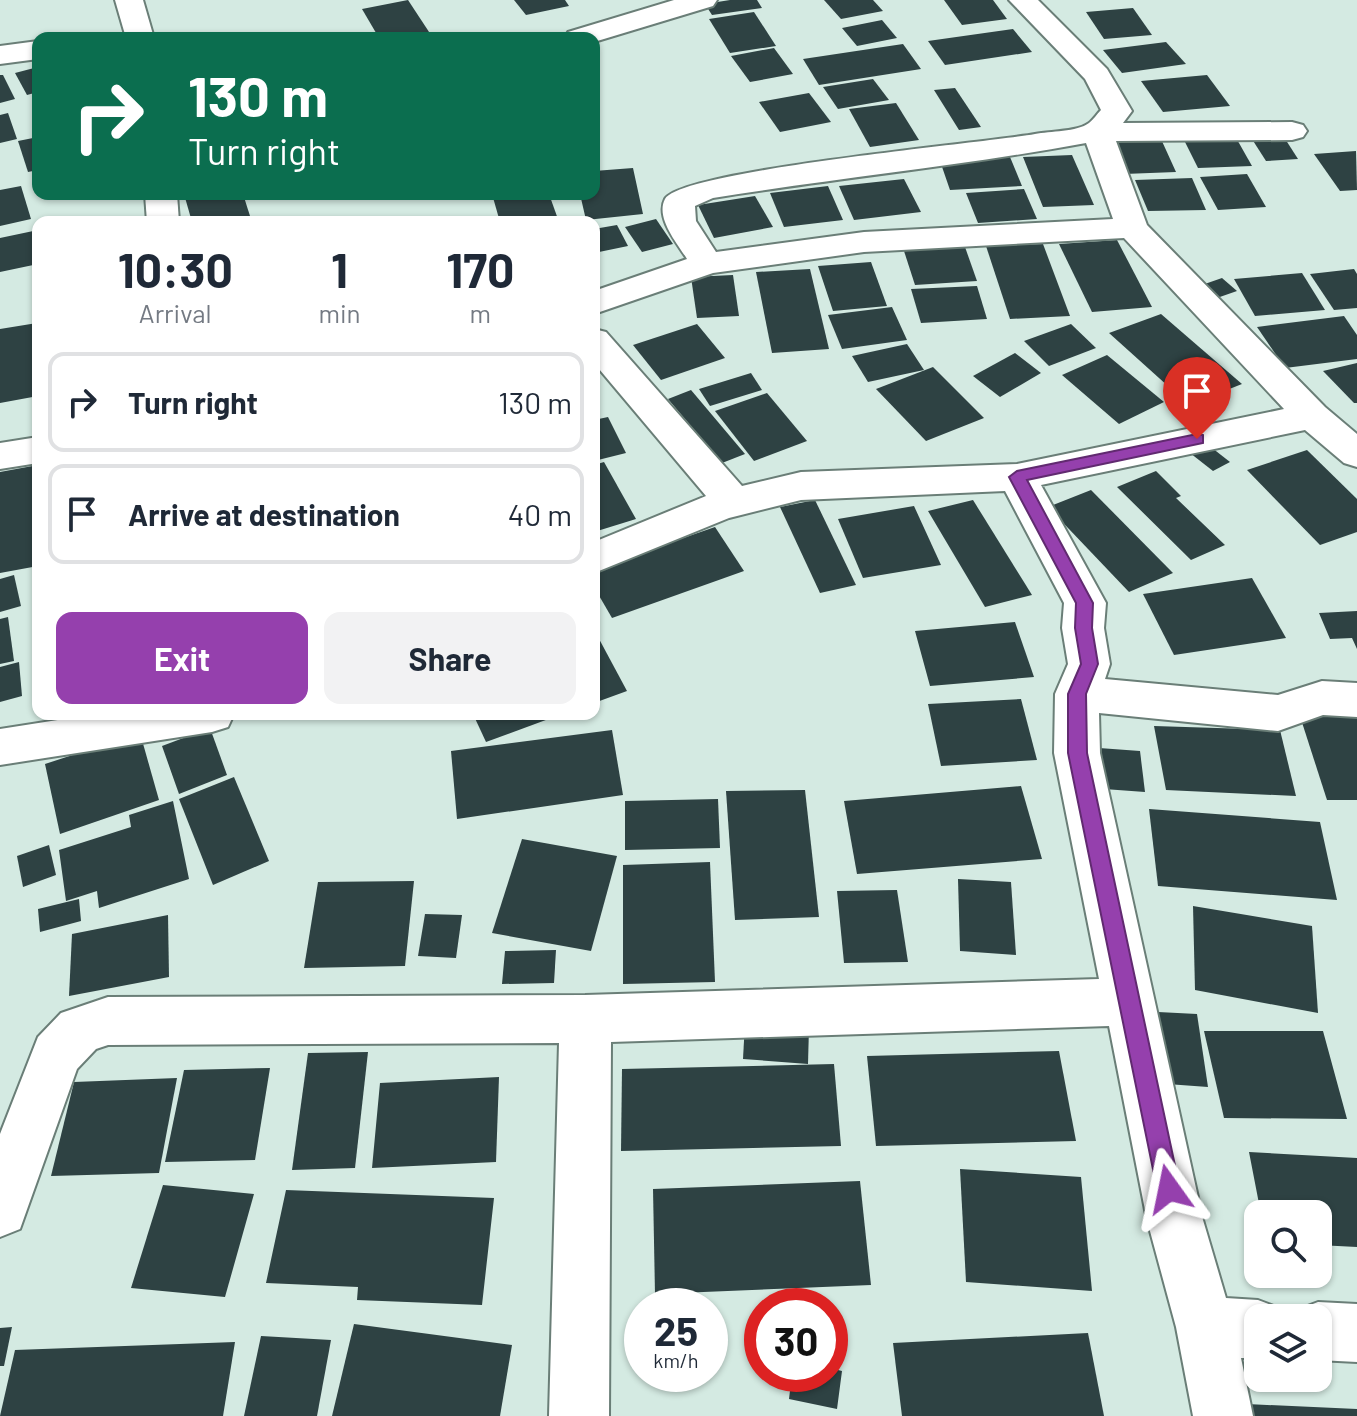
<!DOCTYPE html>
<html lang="en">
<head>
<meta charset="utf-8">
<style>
	:root { --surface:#fff; --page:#f2f2f3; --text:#1f2937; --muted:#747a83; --line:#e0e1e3; --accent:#9540ad }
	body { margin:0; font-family:Barlow,sans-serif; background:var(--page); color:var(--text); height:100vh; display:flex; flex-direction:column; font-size:30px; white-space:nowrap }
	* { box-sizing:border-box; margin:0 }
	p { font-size:26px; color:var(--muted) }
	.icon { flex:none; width:44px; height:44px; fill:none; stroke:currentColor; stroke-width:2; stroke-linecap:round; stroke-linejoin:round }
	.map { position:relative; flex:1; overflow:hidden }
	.side { position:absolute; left:32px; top:216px; width:568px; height:504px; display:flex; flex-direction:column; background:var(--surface); border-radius:16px; box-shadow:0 2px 6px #0004 }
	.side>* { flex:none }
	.hud { position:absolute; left:32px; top:32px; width:568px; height:168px; border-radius:16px; box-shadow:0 2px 6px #0004; background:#0b6e4f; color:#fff; overflow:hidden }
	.fabs { position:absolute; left:1244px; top:1200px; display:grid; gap:16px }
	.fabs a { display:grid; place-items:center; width:88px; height:88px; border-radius:16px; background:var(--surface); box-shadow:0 2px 6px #0004; font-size:40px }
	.speed { position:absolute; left:624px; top:1288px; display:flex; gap:16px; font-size:40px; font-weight:700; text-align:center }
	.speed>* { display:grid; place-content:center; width:104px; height:104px; border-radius:50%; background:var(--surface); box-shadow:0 2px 6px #0004; line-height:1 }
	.speed small { font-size:20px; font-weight:400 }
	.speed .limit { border:12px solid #d22; background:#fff; color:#111 }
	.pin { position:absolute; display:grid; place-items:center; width:68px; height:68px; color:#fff; margin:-82px -34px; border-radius:50% 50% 50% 0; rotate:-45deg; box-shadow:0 0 8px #0007 }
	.pin .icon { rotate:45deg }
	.me { position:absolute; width:88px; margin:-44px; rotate:348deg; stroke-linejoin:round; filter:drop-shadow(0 0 6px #0008) }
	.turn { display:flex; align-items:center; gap:28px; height:168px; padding:0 24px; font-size:36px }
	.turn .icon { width:104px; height:104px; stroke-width:2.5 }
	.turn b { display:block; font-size:56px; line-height:68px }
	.eta { display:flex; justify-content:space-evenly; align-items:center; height:136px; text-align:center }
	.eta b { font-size:48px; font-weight:700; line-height:56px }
	.button { display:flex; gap:16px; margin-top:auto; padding:16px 24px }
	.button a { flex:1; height:92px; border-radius:16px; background:var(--accent); color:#fff; font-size:32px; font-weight:700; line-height:92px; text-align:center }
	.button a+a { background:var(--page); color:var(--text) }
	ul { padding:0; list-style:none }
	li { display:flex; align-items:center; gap:24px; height:100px; margin:0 16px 12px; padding:0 8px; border:4px solid var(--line); border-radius:16px }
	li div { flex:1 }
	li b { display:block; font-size:30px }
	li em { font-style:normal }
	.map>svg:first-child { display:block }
	.building { fill:#2e4243 }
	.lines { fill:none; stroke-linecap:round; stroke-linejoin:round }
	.street-casing { stroke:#6a7e77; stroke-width:4 }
	.street { fill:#fff; fill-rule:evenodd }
	.route { fill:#9540ad; stroke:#612a70; stroke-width:2 }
</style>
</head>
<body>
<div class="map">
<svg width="1357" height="1416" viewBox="0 0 1357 1416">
	<rect width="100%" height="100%" fill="#d4eae2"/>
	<g class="building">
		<polygon points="408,0 433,38 379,38 362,9"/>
		<polygon points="514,0 565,0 569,6 526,15"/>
		<polygon points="730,0 757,0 762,8 712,15 705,4"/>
		<polygon points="824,0 873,0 883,11 841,19"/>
		<polygon points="944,0 993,0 1007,19 962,25"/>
		<polygon points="1133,8 1152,35 1104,39 1086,12"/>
		<polygon points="754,12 776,46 730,53 709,19"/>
		<polygon points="882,20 897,38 857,46 842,28"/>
		<polygon points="1013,29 1032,52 945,65 928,41"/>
		<polygon points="1166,42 1186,64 1122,73 1103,50"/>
		<polygon points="903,44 921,69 819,85 803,59"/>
		<polygon points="774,48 793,74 750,82 731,56"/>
		<polygon points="38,67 38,92 27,95 15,73"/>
		<polygon points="0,75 3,75 15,99 0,103"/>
		<polygon points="1207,75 1230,106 1163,112 1141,81"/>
		<polygon points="873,79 889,100 838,109 823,87"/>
		<polygon points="955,88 981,127 959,130 934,90"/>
		<polygon points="809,93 831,122 780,132 759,102"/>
		<polygon points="896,103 919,140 870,147 849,109"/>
		<polygon points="8,113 17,139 0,143 0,115"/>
		<polygon points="1282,134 1298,159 1266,161 1250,136"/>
		<polygon points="1235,136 1252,166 1198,168 1183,138"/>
		<polygon points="38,137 38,170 28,172 18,141"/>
		<polygon points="1161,139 1176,172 1124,174 1110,140"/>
		<polygon points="1356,151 1357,190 1340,191 1314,154"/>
		<polygon points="1072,155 1094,205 1043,207 1023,157"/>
		<polygon points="1010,157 1022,186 950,190 940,161"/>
		<polygon points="633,168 643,214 586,220 580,194 594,194 594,171"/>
		<polygon points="1247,174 1266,207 1218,210 1200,177"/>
		<polygon points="1192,178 1206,210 1148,211 1135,180"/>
		<polygon points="904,179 921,212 854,220 839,186"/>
		<polygon points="21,186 31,219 0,226 0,190"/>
		<polygon points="828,186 843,220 784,227 770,193"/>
		<polygon points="1024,189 1037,219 978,223 966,193"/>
		<polygon points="184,194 243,194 250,216 220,222 192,222"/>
		<polygon points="492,194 549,194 559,222 500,222"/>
		<polygon points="755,196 773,227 714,238 698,205"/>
		<polygon points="656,219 673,244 642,252 625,227"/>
		<polygon points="617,225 628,246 599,252 594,242 594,229"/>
		<polygon points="38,230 38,264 0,272 0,238"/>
		<polygon points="1117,240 1152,307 1092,312 1059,244"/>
		<polygon points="1043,244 1070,316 1010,319 986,246"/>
		<polygon points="965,247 977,281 915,285 904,251"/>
		<polygon points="871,262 887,306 833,311 818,266"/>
		<polygon points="810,269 829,349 772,353 756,272"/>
		<polygon points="1354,269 1357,274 1357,308 1334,310 1310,274"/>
		<polygon points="1302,273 1325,310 1255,316 1234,279"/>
		<polygon points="733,275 739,316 697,318 691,277"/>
		<polygon points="1222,278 1237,291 1214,299 1199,286"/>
		<polygon points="977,286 987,319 921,323 911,289"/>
		<polygon points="892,307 907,340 842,349 828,315"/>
		<polygon points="1161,314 1242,384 1189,405 1109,333"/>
		<polygon points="1344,316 1357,335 1357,359 1285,368 1257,327"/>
		<polygon points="37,323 38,396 0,403 0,329"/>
		<polygon points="697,324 725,358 661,380 633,345"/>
		<polygon points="1071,324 1096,348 1049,366 1024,341"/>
		<polygon points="907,344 924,370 868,382 852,356"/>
		<polygon points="1015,353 1041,373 1000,397 973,376"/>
		<polygon points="1107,355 1164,402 1119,424 1062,375"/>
		<polygon points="1357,363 1357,403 1354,403 1323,371"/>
		<polygon points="933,367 984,418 926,441 876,389"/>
		<polygon points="751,373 762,390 710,406 699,389"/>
		<polygon points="691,390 745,454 722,463 668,399"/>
		<polygon points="767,393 807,441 754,461 715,411"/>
		<polygon points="608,417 626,453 594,461 594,420"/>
		<polygon points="1207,444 1230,462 1213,471 1190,453"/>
		<polygon points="1307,450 1357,499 1357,532 1320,545 1247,470"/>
		<polygon points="604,462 636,519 594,532 594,465"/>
		<polygon points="38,465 38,566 0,573 0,472"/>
		<polygon points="1156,471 1181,496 1176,498 1225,545 1191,560 1117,487"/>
		<polygon points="1091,490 1173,573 1129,592 1048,507"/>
		<polygon points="815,500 856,585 820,593 780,507"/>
		<polygon points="973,500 1032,595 985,607 928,511"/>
		<polygon points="914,506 941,565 863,578 838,519"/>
		<polygon points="715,527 744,571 612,618 594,587 594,569"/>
		<polygon points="14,575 21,606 0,612 0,579"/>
		<polygon points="1252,578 1286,638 1174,655 1143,594"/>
		<polygon points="1357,611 1357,649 1352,638 1330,639 1319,613"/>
		<polygon points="8,617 14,661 0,664 0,619"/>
		<polygon points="1015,622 1034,677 930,686 915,631"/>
		<polygon points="598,637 627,691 594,703 594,638"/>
		<polygon points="19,662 22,696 0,702 0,667"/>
		<polygon points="1021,699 1037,760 941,766 928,704"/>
		<polygon points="1298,710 1357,710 1357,800 1327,800"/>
		<polygon points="473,714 562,714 486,742"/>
		<polygon points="1154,726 1280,730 1296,796 1166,790"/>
		<polygon points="210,728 227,775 179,794 162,746"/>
		<polygon points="612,730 623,795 457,819 451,751"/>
		<polygon points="140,733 159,800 60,834 45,764"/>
		<polygon points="1099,748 1140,751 1145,792 1104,789"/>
		<polygon points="234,777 269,861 213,885 179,799"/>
		<polygon points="1021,786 1042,859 857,874 844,801"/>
		<polygon points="805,790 819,917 735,920 726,791"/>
		<polygon points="718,799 720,848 625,850 625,801"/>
		<polygon points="173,801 189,879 99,908 97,891 66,901 59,850 131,827 129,815"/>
		<polygon points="1149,809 1320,822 1337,900 1158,886"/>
		<polygon points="522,839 617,856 591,951 492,933"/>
		<polygon points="49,845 56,875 23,887 17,856"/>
		<polygon points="710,862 715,982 623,984 623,865"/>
		<polygon points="958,879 1011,882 1016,955 960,951"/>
		<polygon points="414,881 405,966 304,968 318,882"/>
		<polygon points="897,890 908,962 844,963 837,891"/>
		<polygon points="79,899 81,921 40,932 38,909"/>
		<polygon points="1193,906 1312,926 1318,1013 1195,990"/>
		<polygon points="425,914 462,915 456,958 418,956"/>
		<polygon points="168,915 169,977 69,996 72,934"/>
		<polygon points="556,950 554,983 502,984 505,951"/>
		<polygon points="1158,1012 1197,1014 1208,1087 1167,1084"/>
		<polygon points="745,1022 809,1027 808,1064 743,1059"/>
		<polygon points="1204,1031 1323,1031 1347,1119 1224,1118"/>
		<polygon points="1059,1051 1076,1141 876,1146 867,1056"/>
		<polygon points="368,1052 355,1168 292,1170 308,1053"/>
		<polygon points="834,1064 841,1146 621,1151 622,1069"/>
		<polygon points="270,1068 255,1160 165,1162 184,1070"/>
		<polygon points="499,1077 496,1162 372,1168 380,1083"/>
		<polygon points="177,1078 159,1173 51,1176 74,1082"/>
		<polygon points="1249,1152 1357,1158 1357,1247 1318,1245 1318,1214 1261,1214"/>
		<polygon points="960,1169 1081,1177 1092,1291 966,1282"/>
		<polygon points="860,1181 871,1285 655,1294 653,1189"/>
		<polygon points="163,1185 254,1194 225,1297 131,1288"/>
		<polygon points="286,1190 494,1198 482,1305 357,1300 358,1287 266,1283"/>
		<polygon points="354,1324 512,1345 500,1416 332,1416"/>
		<polygon points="12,1327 4,1366 0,1366 0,1328"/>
		<polygon points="1088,1333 1104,1416 902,1416 893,1343"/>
		<polygon points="261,1336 331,1340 317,1416 244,1416"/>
		<polygon points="235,1342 223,1416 0,1416 15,1350"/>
		<polygon points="830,1368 842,1371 837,1409 789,1399 792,1374 830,1374"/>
		<polygon points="1247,1404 1357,1409 1357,1416 1249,1416"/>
	</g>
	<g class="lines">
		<g class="street-casing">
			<g id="street">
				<polygon points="115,0 143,0 154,38 126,38"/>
				<polygon points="674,0 717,0 713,6 594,42 594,38 564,38 568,32"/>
				<path d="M1009 0H1038L1107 69 1132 111 1123 123 1292 122 1303 125 1307 131 1303 137 1292 140 1116 141 1147 225 1325 407 1357 434V467L1344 463 1305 430 1041 485 1106 603 1104 628 1110 664 1105 679 1278 695 1322 681 1357 683V717L1323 715 1278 731 1099 713 1100 753 1203 1220 1226 1298 1258 1300 1279 1308 1283 1318H1258V1358H1241L1253 1416H1193L1176 1327 1147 1220 1109 1026 611 1042 609 1416H549L559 1043 108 1045 96 1049 77 1069 20 1229 0 1237V1134L38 1037 61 1013 108 997 585 995 1099 979 1054 753 1055 694 1068 664 1062 628 1064 603 1005 491 801 500 729 518 594 573V542L706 496 594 363V329L606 332 742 486 801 472 1017 464 1284 409 1124 238 864 252 713 273 594 314V291L687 259C678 244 655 218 665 199 681 170 985 143 1035 134 1050 131 1077 132 1089 123 1093 120 1097 114 1101 110L1085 79ZM1086 143 1113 219 864 232 716 252 696 221 695 206 713 198C837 178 962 166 1086 143Z"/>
				<polygon points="38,41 38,59 0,64 0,46"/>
				<polygon points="145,194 177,194 179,222 147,222"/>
				<polygon points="38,437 38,463 0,469 0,443"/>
				<polygon points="96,714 234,714 228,727 212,732 0,765 0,729"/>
				<polygon points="1318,1302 1357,1304 1357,1362 1318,1360 1318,1318 1294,1318 1297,1310"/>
			</g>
		</g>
		<use href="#street" class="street"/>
	</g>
	<polygon class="route" points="1197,434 1203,435 1203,443 1027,480 1093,603 1092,628 1098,664 1086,694 1087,753 1180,1189 1177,1197 1169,1200 1161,1197 1157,1189 1068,753 1068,694 1081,664 1075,628 1076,603 1009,477 1017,471"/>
</svg>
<div class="fabs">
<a><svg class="icon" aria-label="search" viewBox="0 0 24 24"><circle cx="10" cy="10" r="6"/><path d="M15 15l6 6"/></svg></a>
<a><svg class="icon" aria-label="layers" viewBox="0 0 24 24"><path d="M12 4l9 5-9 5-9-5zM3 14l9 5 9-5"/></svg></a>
</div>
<div class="speed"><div>25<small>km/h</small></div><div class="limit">30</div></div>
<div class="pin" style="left:1197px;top:439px;background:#d93025"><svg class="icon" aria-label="arrive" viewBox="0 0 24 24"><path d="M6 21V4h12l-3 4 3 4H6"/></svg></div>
<svg class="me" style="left:1169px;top:1189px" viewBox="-20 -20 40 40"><path d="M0-17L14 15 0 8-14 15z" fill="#9540ad" stroke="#fff" stroke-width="4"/></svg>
<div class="hud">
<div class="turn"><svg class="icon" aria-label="right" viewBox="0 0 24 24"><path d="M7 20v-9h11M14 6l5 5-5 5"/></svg><div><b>130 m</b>Turn right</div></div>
</div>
<section class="side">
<div class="eta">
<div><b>10:30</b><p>Arrival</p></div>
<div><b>1</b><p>min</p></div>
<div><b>170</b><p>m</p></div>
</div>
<ul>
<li><svg class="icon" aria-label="right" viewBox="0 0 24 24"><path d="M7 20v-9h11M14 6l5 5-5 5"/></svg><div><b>Turn right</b></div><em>130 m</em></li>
<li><svg class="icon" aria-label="arrive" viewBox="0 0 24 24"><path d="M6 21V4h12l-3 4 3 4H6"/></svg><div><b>Arrive at destination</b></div><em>40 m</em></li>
</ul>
<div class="button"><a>Exit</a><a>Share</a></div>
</section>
</div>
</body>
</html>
